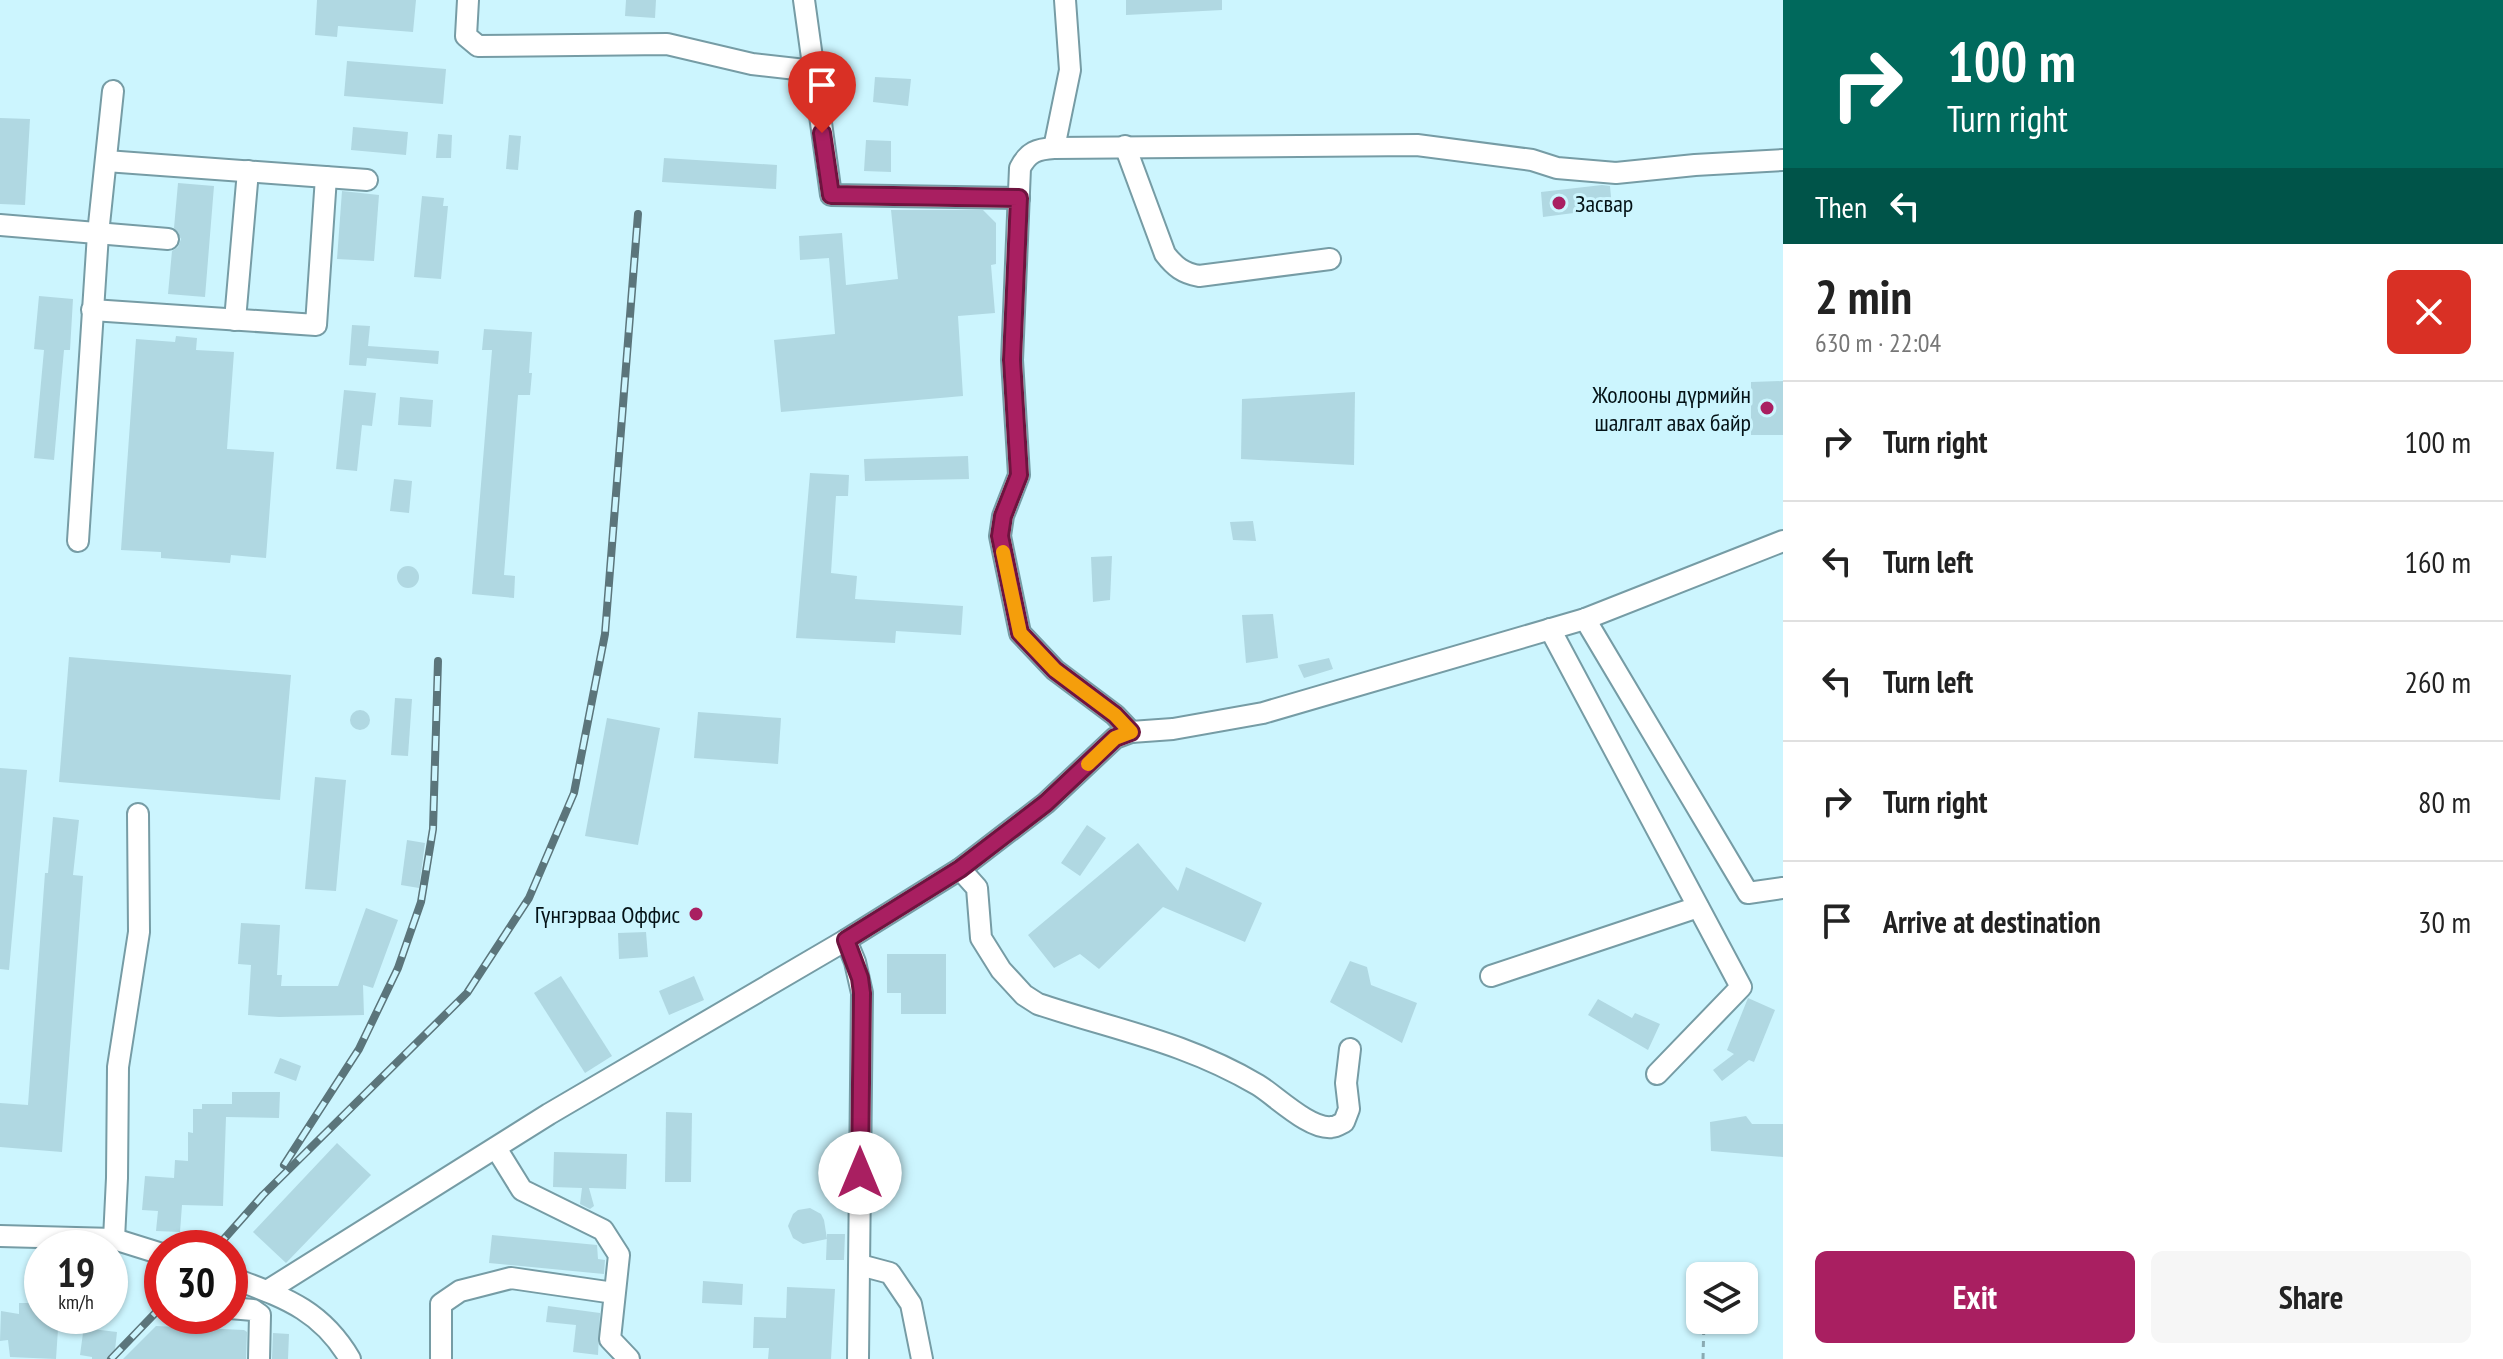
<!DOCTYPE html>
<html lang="en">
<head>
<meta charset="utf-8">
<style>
	:root { --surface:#fff; --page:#f6f6f6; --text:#222; --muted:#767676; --line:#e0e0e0; --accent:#a91f61 }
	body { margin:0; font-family:"PT Sans Narrow",sans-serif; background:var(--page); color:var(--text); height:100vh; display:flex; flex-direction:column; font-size:30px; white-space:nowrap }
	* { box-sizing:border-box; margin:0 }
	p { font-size:26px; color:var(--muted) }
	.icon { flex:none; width:44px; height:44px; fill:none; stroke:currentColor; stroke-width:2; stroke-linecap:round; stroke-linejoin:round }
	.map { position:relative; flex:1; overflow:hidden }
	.details { display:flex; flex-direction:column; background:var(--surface); width:720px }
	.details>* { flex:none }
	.guide { background:#00695c; color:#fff; overflow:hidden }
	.tools { position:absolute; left:1686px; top:1262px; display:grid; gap:16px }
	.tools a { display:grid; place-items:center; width:72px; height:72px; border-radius:12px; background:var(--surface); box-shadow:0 2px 6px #0004; font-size:40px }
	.speed { position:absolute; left:24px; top:1230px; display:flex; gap:16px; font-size:40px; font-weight:700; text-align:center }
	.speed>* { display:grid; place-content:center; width:104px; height:104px; border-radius:50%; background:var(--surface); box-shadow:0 2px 6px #0004; line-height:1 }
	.speed small { font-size:20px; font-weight:400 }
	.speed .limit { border:12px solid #d22; background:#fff; color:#111 }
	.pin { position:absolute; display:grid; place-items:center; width:68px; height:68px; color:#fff; margin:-82px -34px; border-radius:50% 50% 50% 0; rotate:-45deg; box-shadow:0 0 8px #0007 }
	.pin .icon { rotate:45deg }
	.me { position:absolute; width:88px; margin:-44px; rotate:0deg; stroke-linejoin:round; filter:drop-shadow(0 0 6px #0008) }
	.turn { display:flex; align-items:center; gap:28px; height:168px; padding:0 32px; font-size:36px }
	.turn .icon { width:104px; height:104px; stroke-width:2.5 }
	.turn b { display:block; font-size:56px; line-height:68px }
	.then { display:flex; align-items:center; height:76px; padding:0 32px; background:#0003; gap:16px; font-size:30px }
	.round { display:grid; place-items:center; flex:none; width:84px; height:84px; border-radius:12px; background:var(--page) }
	.summary { display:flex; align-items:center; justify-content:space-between; height:136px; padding:0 32px }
	h1 { font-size:48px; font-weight:600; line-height:60px }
	.primary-button { display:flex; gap:16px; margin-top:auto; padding:16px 32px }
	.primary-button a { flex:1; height:92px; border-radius:12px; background:var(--accent); color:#fff; font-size:32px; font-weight:600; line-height:92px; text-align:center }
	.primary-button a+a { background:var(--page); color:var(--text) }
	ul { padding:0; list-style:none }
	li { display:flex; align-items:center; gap:24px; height:120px; padding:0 32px; border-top:2px solid var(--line) }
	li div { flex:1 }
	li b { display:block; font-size:30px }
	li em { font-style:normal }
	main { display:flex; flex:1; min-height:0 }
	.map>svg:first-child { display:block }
	.building { fill:#b0d8e2 }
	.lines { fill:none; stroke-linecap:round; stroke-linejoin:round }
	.minor-casing { stroke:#769ca5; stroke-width:24 }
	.path { stroke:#8aaab2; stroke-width:3; stroke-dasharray:6 6; stroke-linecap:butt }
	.minor { stroke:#fff; stroke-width:20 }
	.rail-casing { stroke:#5b757b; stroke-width:8 }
	.rail { stroke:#ccf5fe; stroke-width:5; stroke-dasharray:15; stroke-linecap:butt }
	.route-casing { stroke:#6e143f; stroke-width:20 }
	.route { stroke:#a91f61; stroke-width:14 }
	.slow { stroke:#f59e0b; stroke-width:14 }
	.poi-dot { fill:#a91f61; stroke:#ccf5fe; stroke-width:3 }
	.labels { text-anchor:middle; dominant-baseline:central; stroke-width:6; stroke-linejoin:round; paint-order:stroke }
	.poi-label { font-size:24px; fill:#041216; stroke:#ccf5fe; text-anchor:end }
</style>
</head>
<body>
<main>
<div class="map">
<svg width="1783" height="1359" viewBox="0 0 1783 1359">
	<rect width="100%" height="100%" fill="#ccf5fe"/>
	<g class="building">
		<polygon points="317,0 416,0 413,32 338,26 337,37 315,35"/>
		<polygon points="626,0 656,0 655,18 625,16"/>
		<polygon points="1126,0 1222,0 1222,10 1126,15"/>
		<polygon points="347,61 446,69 443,104 344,96"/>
		<polygon points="875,77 911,79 908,106 873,102"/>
		<polygon points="0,118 30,119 25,205 0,204"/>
		<polygon points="353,127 408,132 406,155 351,150"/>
		<polygon points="438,134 452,135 451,158 436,158"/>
		<polygon points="509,135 521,136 518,170 506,169"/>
		<polygon points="866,140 891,141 891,172 864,171"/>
		<polygon points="664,158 777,165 776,189 662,182"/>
		<polygon points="178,183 214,186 205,297 168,294 172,251 178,247 181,239 174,228"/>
		<polygon points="1602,185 1610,186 1612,208 1543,217 1541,192"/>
		<polygon points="342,191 379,195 374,261 337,259"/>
		<polygon points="422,196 444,198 443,206 448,206 441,279 414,277"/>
		<polygon points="891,210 983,210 996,223 996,264 991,265 995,313 958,316 963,396 781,412 774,340 835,334 829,258 800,260 799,236 842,233 846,285 898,279"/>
		<polygon points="39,296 73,299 70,350 64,350 54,460 34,458 44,350 34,349"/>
		<polygon points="352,325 370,326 368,346 439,351 438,364 367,358 366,366 349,365"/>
		<polygon points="484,329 532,332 529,373 532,373 530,395 518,395 504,575 515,576 514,598 472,594 492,350 482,350"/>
		<polygon points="176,336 197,338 196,350 234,352 227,449 274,452 266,558 231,555 230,563 161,558 161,552 121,550 136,339 175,342"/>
		<polygon points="1783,381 1783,435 1751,435 1751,382"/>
		<polygon points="344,390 376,393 372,426 362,425 357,471 336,469"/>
		<polygon points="1355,392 1354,465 1241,459 1242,399"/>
		<polygon points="400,397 433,400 431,427 398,425"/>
		<polygon points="968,456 969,479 865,481 864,459"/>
		<polygon points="810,473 849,475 848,496 836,496 831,573 857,576 855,599 963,606 961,635 896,631 895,643 796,638"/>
		<polygon points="394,479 412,481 409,513 390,511"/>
		<polygon points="1253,521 1256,541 1233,540 1230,522"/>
		<polygon points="1112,556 1110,600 1093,602 1091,557"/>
		<circle cx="408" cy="577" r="11"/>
		<polygon points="1273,614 1278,658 1246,663 1242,615"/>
		<polygon points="69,657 291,675 280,800 59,782"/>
		<polygon points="1329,658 1333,669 1304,678 1298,665"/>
		<polygon points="395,698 412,699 408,756 391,755"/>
		<circle cx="360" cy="720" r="10"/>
		<polygon points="698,712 781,718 778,764 694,758"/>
		<polygon points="607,718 660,728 638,845 585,836"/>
		<polygon points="0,768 27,770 9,970 0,969"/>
		<polygon points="315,777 346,780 336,891 305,889"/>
		<polygon points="53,817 79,820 73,875 83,876 62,1152 0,1147 0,1103 28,1105 45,873 48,873"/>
		<polygon points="1087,825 1106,838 1080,876 1061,863"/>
		<polygon points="407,840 425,843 419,888 401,885"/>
		<polygon points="1138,843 1178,891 1186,867 1262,903 1245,942 1163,907 1099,969 1080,954 1054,968 1028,935"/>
		<polygon points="366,908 398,920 373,988 363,985 364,1015 279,1017 248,1015 251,965 238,964 241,923 280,925 277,975 282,975 281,986 338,986"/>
		<polygon points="646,932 648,957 619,959 618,933"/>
		<polygon points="887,954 946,954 946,1014 901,1014 901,993 887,993"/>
		<polygon points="1350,961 1367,967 1371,985 1417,1003 1402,1043 1330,1002"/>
		<polygon points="561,976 612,1056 585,1073 534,993"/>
		<polygon points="694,976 704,1000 669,1015 659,991"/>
		<polygon points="1748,998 1775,1010 1754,1062 1749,1060 1722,1081 1713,1070 1734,1054 1727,1050"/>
		<polygon points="1598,999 1632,1018 1635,1013 1660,1024 1648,1050 1588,1015"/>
		<polygon points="280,1058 301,1066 296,1081 274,1073"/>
		<polygon points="232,1092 280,1092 279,1118 226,1117 223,1206 182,1205 180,1232 156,1231 158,1211 142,1210 145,1176 174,1178 175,1160 188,1161 188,1132 193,1133 193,1109 202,1109 202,1104 232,1104"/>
		<polygon points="666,1112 692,1113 691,1182 665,1182"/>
		<polygon points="1746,1116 1752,1124 1783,1124 1783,1157 1711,1151 1710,1122"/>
		<polygon points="337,1143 371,1175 286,1263 253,1232"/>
		<polygon points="554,1152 627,1154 626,1189 589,1188 594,1206 590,1209 580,1204 582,1188 553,1187"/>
		<polygon points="810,1208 821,1214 824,1220 827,1239 803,1244 793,1238 788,1226 793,1214 798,1210"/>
		<polygon points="827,1234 845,1234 844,1260 826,1260"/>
		<polygon points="492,1235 597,1245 598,1259 605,1260 604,1274 489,1263"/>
		<polygon points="703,1281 743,1284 742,1305 702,1303"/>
		<polygon points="787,1287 835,1289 831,1359 768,1359 769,1348 753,1348 754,1317 786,1318"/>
		<polygon points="19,1303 42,1303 42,1316 93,1316 92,1329 117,1332 114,1359 92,1359 92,1357 80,1355 83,1333 58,1329 56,1359 10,1357 8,1340 0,1341 1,1311 19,1314"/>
		<polygon points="548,1306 600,1313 598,1355 573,1352 576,1325 546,1322"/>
		<polygon points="156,1326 244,1330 247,1332 246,1359 123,1359"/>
		<polygon points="273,1333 289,1334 288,1359 272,1359"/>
	</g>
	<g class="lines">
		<g class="minor-casing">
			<g id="minor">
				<polyline points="468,0 466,36 478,46 667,44 752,64 814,71"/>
				<polyline points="804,0 831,195 1019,198"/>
				<path d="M1125 146 1165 254C1175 267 1183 273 1199 276L1330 259"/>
				<polyline points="1054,148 1070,70 1065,0"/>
				<polyline points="106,161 367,180"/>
				<polyline points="0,225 168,239"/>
				<polyline points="92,310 316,325 326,177"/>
				<polyline points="235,320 248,171"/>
				<polyline points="78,541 98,234 113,91"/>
				<polyline points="1585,619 1748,893 1783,888"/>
				<polyline points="1550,629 1741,987 1657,1074"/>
				<path d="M1131 732 1115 715 1055 670 1020 633 1000 536 1003 516 1019 475 1012 360 1020 168C1028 152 1037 149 1054 148L1417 145 1532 160 1557 168 1616 173 1695 165 1783 160"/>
				<path d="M960 869 977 888 981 938 1001 970 1024 995 1038 1004C1116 1030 1185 1042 1258 1085 1276 1096 1310 1130 1332 1127 1336 1127 1340 1124 1344 1122L1349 1109 1346 1083 1350 1049"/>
				<polyline points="846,940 855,962 862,993 858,1359"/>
				<polyline points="1491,976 1698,907"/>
				<polyline points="496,1148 522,1190 603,1230 619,1255 610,1339 629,1359"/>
				<polyline points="0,1236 114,1239 162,1254"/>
				<polyline points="114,1239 117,1178 118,1067 139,932 138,814"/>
				<polyline points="860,1265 890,1273 911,1304 922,1359"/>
				<path d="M230 1277C282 1297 320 1308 350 1359"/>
				<polyline points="267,1291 549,1114 846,940 960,869 1046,803 1115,738 1131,732 1173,729 1263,713 1585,619 1783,541"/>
				<polyline points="230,1308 253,1310 260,1315 259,1359"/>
				<polyline points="441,1359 441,1304 460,1291 511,1278 614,1293"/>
			</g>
		</g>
		<polyline class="path" points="1703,1359 1704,1320"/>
		<use href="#minor" class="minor"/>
		<g class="rail-casing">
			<g id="rail">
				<polyline points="284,1165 359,1049 398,968 421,902 433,829 438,661"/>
				<polyline points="216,1248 263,1195 467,993 529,898 574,793 605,634 638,214"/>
				<polyline points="111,1359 162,1306"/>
			</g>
		</g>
		<use href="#rail" class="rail"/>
	</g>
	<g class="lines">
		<g class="route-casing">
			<polyline id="route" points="822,133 831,195 1019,198 1012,360 1019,475 1003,516 1000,536 1020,633 1055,670 1115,715 1131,732 1115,738 1046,803 960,869 846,940 860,978 862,993 860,1173"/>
		</g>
		<use href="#route" class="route"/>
		<polyline class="slow" points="1003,552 1020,633 1055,670 1115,715 1131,732 1115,738 1088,764"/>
	</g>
	<g class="poi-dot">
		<circle cx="1559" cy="203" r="8"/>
		<circle cx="1767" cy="408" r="8"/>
		<circle cx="696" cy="914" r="8"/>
	</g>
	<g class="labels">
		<g class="poi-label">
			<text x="1575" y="203" text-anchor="start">Засвар</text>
			<text x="1751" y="394">Жолооны дүрмийн<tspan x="1751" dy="28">шалгалт авах байр</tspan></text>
			<text x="680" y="914">Гүнгэрваа Оффис</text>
		</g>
	</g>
</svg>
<div class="tools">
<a><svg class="icon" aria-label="layers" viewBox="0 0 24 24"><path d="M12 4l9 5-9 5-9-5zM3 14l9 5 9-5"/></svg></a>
</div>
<div class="speed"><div>19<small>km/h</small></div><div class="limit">30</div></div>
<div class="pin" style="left:822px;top:133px;background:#d93025"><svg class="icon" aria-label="arrive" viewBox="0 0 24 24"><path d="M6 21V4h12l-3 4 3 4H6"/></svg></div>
<svg class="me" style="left:860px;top:1173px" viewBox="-20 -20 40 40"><circle r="19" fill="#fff"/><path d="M0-13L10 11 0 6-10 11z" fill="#a91f61"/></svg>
</div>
<section class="details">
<div class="guide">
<div class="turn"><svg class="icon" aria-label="right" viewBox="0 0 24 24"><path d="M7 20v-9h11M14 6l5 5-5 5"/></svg><div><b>100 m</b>Turn right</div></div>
<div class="then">Then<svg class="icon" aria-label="left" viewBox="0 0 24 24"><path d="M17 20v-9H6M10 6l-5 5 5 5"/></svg></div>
</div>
<div class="summary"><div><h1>2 min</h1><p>630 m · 22:04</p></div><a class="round" style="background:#d93025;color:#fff"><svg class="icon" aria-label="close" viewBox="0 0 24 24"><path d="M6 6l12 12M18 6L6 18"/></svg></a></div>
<ul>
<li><svg class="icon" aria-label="right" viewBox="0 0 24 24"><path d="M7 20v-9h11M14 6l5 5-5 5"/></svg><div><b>Turn right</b></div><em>100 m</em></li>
<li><svg class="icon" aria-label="left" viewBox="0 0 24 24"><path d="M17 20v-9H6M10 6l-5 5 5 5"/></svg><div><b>Turn left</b></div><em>160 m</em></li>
<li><svg class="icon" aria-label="left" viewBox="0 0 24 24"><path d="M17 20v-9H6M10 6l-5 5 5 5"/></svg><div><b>Turn left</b></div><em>260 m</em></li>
<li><svg class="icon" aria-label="right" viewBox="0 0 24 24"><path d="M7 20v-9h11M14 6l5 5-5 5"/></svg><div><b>Turn right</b></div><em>80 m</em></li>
<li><svg class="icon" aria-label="arrive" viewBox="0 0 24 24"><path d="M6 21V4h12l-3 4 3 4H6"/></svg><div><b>Arrive at destination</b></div><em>30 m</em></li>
</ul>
<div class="primary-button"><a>Exit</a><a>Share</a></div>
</section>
</main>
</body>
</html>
